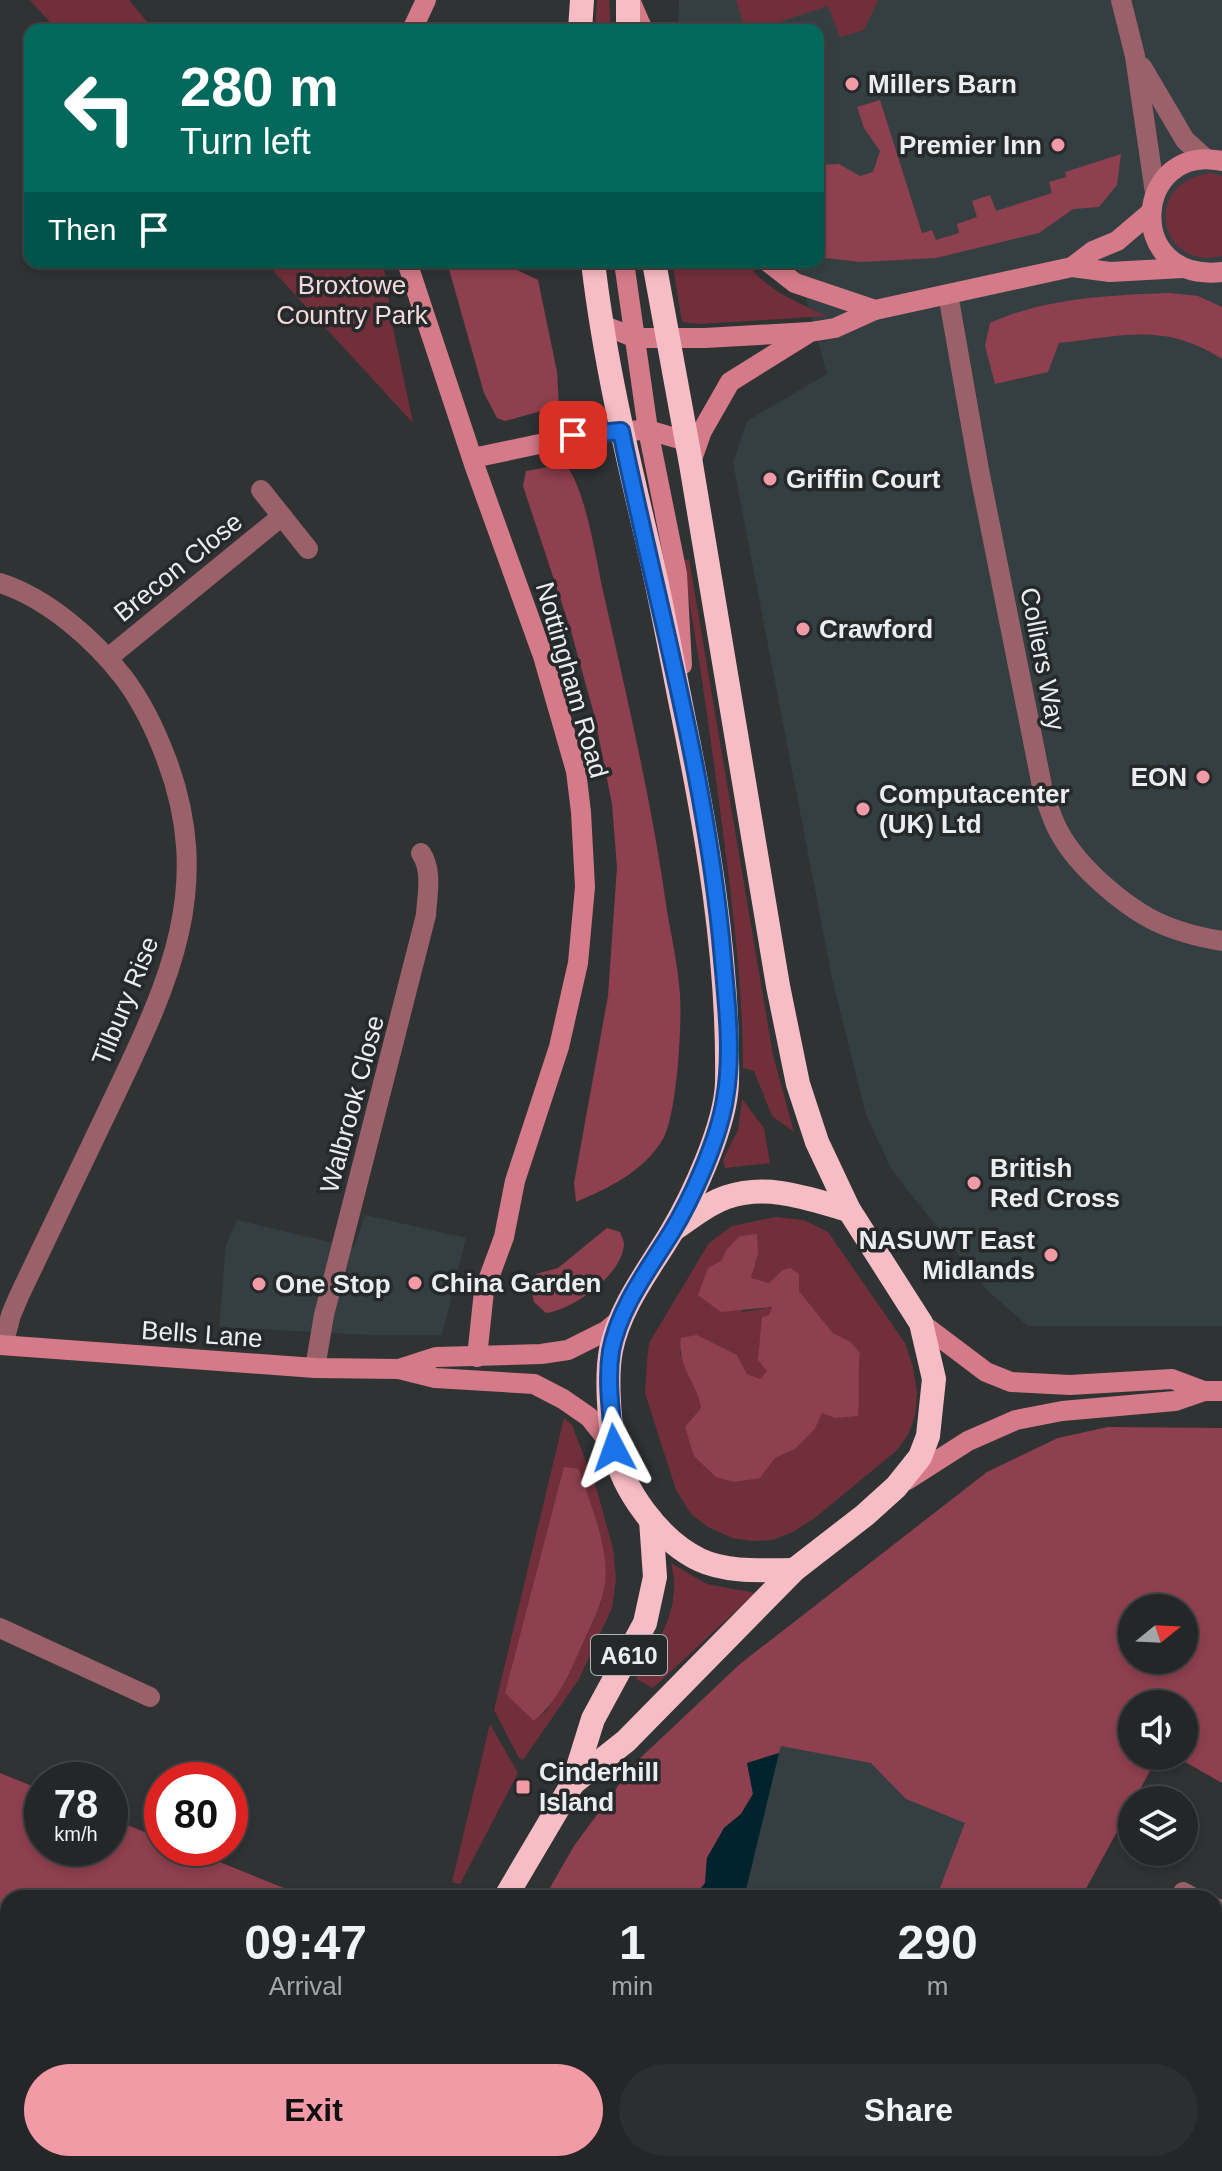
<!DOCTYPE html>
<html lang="en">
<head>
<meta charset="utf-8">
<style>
	:root { --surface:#242627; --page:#2c2e2f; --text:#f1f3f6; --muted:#a3a5a7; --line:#414344; --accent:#f39aa7 }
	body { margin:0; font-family:Helvetica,sans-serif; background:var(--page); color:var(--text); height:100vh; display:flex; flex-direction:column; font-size:30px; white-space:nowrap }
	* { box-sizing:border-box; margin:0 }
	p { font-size:26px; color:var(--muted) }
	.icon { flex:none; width:44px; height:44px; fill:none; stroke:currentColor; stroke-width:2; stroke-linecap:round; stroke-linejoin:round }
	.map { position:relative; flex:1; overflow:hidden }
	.details { position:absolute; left:0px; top:1890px; width:1222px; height:282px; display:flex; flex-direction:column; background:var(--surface); border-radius:24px 24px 0 0; box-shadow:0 4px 12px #0003,0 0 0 2px var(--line) }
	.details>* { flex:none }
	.hud { position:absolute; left:24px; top:24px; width:800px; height:244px; border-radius:16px; box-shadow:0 4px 12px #0003,0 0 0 2px var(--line); background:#00695c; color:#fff; overflow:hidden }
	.needle { width:52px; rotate:72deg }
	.tools { position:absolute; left:1118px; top:1594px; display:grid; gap:16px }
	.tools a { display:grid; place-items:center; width:80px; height:80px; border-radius:50%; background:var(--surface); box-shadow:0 4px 12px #0003,0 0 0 2px var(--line); font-size:40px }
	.speed { position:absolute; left:24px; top:1762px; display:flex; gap:16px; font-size:40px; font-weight:700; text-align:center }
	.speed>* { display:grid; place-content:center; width:104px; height:104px; border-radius:50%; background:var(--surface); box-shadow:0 4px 12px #0003,0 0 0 2px var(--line); line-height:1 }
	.speed small { font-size:20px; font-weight:400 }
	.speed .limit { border:12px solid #d22; background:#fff; color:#111 }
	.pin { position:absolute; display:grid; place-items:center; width:68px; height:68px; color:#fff; margin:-34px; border-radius:16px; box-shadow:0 4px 12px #0006 }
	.me { position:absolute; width:88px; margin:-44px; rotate:356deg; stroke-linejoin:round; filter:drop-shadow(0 0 6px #0008) }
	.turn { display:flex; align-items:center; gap:28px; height:168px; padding:0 24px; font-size:36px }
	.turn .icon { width:104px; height:104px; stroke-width:2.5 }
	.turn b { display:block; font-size:56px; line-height:68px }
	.then { display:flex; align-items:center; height:76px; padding:0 24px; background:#0003; gap:16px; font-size:30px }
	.eta { display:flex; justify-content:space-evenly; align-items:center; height:136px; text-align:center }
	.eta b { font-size:48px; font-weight:700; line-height:56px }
	.cta { display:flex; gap:16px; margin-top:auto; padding:16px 24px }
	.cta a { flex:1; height:92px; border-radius:48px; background:var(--accent); color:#111; font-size:32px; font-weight:700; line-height:92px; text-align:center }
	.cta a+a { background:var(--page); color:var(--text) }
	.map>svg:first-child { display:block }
	.built { fill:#353f42 }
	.green { fill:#712f3b; fill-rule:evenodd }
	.forest { fill:#8f404f; fill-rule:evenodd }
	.water { fill:#00232d }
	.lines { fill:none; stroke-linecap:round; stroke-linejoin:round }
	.street { stroke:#9b616a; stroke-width:20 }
	.secondary { stroke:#d57a88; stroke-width:20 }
	.highway { stroke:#f7bdc4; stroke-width:24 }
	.route-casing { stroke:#114b97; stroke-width:20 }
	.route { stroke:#1a73e8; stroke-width:14 }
	.poi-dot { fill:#f39aa7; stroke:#26292a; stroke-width:3 }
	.labels { text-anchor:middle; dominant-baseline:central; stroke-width:7; stroke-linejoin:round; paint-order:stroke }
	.shield { fill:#26292a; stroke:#b0b2b3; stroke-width:2 }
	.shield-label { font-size:24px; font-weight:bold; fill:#ebedee }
	.poi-label { font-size:26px; font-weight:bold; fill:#ebedee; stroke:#26292a; text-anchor:start }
	.park-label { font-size:26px; fill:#f3dadd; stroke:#26292a }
	.street-label { font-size:26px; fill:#ebedee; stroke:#26292a }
</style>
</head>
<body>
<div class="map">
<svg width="1222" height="2171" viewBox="0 0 1222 2171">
	<rect width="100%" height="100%" fill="#303334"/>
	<g class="built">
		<polygon points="679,0 1222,0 1222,1326 1028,1326 987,1290 892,1170 866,1115 832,978 733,463 747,421 827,374 796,262 818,262 818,30 678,30"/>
		<polygon points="365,1215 466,1238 442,1335 370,1335 219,1327 226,1245 237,1220 354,1248"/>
		<polygon points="1108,1427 951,1898 567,1898 987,1472 1058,1438"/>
		<polygon points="480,2164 828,2164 823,2171 480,2171"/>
	</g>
	<g class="green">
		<polygon points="30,0 129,0 154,30 57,30"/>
		<polygon points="597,0 609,0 611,30 595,30"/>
		<polygon points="736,0 878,0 864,30 840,37 828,6 754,30 745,30"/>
		<path d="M1212 173 1222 176V256C1158 271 1140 181 1212 173Z"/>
		<polygon points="265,262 383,262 393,328 413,423"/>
		<path d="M672 262H747C762 288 800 304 827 316L701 324 682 322Z"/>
		<path d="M689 559 773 1055 794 1132 772 1116 754 1071 743 1068C743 989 733 910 723 832 711 741 699 651 682 561Z"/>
		<polygon points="742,1099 764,1128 770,1163 725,1168 723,1160 738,1130"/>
		<path d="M775 1217 804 1220 828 1232 905 1343 913 1367 917 1393 915 1416 908 1435 896 1451 816 1517 793 1532 772 1540 752 1541 732 1538 708 1527 691 1514 676 1490 645 1393 647 1362 649 1343 709 1243 732 1226ZM726 1250 758 1254 751 1278 769 1283 783 1271 799 1274V1291L833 1333 851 1342 860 1353 856 1385 859 1401 822 1412 815 1429 795 1449 775 1458 760 1478 688 1436 685 1427 701 1408 699 1392 679 1352 697 1335 737 1355 747 1374 760 1380 767 1371 769 1315 773 1307 743 1312 708 1268 722 1260Z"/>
		<path d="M564 1418 572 1425 597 1490 613 1549 616 1579 612 1608 579 1679 523 1760 519 1758 494 1710ZM579 1469C591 1506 608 1546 605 1585 602 1615 562 1680 547 1710L534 1721Z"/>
		<path d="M671 1563 707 1584 755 1593 653 1688 636 1679C658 1642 683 1608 671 1563Z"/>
		<polygon points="490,1724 518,1773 460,1884 452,1882"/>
	</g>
	<g class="forest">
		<polygon points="880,100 922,233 932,230 936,240 959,233 957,224 977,217 972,201 990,195 996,211 1052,193 1049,182 1066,177 1065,172 1121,154 1117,185 1099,207 1073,209 1039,233 936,258 860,262 818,257 818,165 839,164 860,176 873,172 880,151 864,128 857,107"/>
		<polygon points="447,262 501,262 538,280 557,372 559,406 505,421 497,418 484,393"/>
		<path d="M1170 293 1198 296 1222 307V359C1165 322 1123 336 1059 343L1048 372 995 384 985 346 990 323C1045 298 1110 295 1170 293Z"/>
		<path d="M565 464C585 486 596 559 603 591 627 697 652 803 667 911 672 939 678 967 680 995 682 1025 677 1114 663 1139 644 1171 609 1188 576 1202L574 1183 608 996 617 867 612 804 594 714 571 631 523 486 526 471Z"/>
		<path d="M607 1228 620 1232C621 1236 624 1240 624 1244 623 1275 572 1310 546 1313L534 1302 530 1285 536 1274 558 1268Z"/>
		<path d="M757 1234 758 1254 751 1278 769 1283 783 1270 790 1268 799 1274V1291L833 1333 851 1342 860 1353C857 1375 860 1395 858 1416L835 1418 822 1413 815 1429 795 1449 775 1458 760 1478 734 1482 716 1477 694 1456 685 1427 701 1408C697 1382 677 1367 681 1338L697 1335 737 1355 747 1374 760 1379 767 1371 758 1360 762 1317 769 1315 772 1307 721 1312 698 1295 708 1268 722 1260 726 1250 740 1236Z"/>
		<path d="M1108 1427 1222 1428V1783L1175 1756H1184V1704H1132V1756H1158L1081 1898H936L965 1823 906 1799 871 1763 781 1746 779 1753 747 1763 753 1794 741 1814 724 1828 707 1858 705 1883 692 1898H544L574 1846 635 1763 740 1664 987 1472 1058 1438ZM1132 1608H1184V1660H1132Z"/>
		<path d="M564 1467 579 1469C590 1503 612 1554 604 1590 599 1612 587 1633 578 1654 567 1679 555 1703 534 1721L505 1693Z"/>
		<polygon points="0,1773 42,1790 42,1848 110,1848 110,1818 162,1839 162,1848 185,1848 284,1888 280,1898 8,1898 8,2164 166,2164 163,2171 0,2171"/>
		<polygon points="808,2164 938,2164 935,2171 802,2171"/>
	</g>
	<polygon class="water" points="779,1753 744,1898 694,1898 705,1883 707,1858 724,1828 741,1814 753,1794 747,1763"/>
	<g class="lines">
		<g class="street">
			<polyline points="1121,0 1135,56 1155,193"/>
			<polyline points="1142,67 1185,140 1206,159"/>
			<path d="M948 294 979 470 1043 791C1047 803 1051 815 1056 826 1066 847 1081 864 1097 879 1138 917 1168 932 1222 941"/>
			<polyline points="261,490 308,549"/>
			<path d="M0 583C47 598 94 639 124 678 142 702 155 729 166 758 217 892 165 990 108 1110 78 1172 49 1234 19 1296L11 1315 3 1345"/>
			<polyline points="108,658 282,516"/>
			<path d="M315 1368 324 1315 426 915C427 895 433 871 421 853"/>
			<polyline points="0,1628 150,1697"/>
			<polyline points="1183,1892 1194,1898"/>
			<polyline points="1214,1907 1222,1911"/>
			<polyline points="1205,2164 1222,2168"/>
			<polyline points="1070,2171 1072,2164"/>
		</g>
		<g class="secondary">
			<polyline points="630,0 643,30"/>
			<polyline points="412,30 426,0"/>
			<path d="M1222 161C1134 142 1122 283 1222 272"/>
			<polyline points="407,262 475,467 543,656 576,771 581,812 585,887 578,963 559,1047 515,1181 504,1237 484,1291 477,1357"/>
			<polyline points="624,262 648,430 677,574 682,665"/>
			<polyline points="768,262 795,283 875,310"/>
			<polyline points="1072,267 1093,251 1117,241 1150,213"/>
			<polyline points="602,325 636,338 705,338 810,332 835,328 875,310 1072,267 1110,272 1183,268"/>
			<polyline points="473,458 596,432 648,430 686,441"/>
			<polyline points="691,462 702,431 730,382 807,334"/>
			<polyline points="921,1323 986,1372 1011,1382 1070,1385 1172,1379 1204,1391 1222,1391"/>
			<polyline points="0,1345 315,1368 399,1369 435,1378 534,1384 563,1399 589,1417 614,1448"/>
			<polyline points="399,1369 436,1357 541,1354 568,1350 606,1331 623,1317"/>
			<polyline points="907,1480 968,1441 1016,1420 1062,1411 1175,1401 1204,1391"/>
		</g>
		<g class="highway">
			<polyline points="628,0 628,30"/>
			<polyline points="580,30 582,0"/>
			<path d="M593 262C604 357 626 451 648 544 661 599 671 655 682 710 707 833 729 955 727 1082 726 1125 693 1196 671 1233 649 1270 620 1306 611 1350 606 1376 609 1419 614 1446 621 1489 660 1541 700 1560 728 1573 764 1570 794 1570"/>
			<path d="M674 1229C691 1218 708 1203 727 1197 769 1183 809 1199 849 1210"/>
			<polyline points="573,1783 626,1741 794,1570 865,1515 896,1487 920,1457 928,1436 934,1379 921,1323 849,1210 817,1142 798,1084 778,986 691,464 654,262"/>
			<polyline points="505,1898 573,1783 593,1719 645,1623 655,1577 651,1520"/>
			<polyline points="366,2171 370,2164"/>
		</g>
	</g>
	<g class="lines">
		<g class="route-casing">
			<path id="route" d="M573 435 621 431C657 606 708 781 723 960 727 1005 733 1054 725 1099 719 1138 692 1199 671 1233 648 1270 619 1308 611 1351 606 1383 612 1416 614 1448"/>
		</g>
		<use href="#route" class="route"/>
	</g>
	<g class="poi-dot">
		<circle cx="852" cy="84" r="8"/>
		<circle cx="1058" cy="145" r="8"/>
		<circle cx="770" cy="479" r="8"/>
		<circle cx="803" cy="629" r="8"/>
		<circle cx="1203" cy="777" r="8"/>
		<circle cx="863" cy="809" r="8"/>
		<circle cx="974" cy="1183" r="8"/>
		<circle cx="1051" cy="1255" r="8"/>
		<circle cx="415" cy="1283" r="8"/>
		<circle cx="259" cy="1284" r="8"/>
		<rect x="515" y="1779" width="16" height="16" rx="4"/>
	</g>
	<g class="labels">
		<rect class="shield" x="591" y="1635" width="76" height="40" rx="6"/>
		<g class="shield-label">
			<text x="629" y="1655">A610</text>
		</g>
		<g class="poi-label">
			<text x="868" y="84">Millers Barn</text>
			<text x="1042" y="145" text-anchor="end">Premier Inn</text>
			<text x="786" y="479">Griffin Court</text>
			<text x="819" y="629">Crawford</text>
			<text x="1187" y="777" text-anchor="end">EON</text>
			<text x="879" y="794">Computacenter<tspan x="879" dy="30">(UK) Ltd</tspan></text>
			<text x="990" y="1168">British<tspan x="990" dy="30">Red Cross</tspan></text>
			<text x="1035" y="1240" text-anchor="end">NASUWT East<tspan x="1035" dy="30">Midlands</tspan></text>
			<text x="431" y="1283">China Garden</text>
			<text x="275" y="1284">One Stop</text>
			<text x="539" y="1772">Cinderhill<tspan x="539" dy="30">Island</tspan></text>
		</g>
		<g class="park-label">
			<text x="352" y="285">Broxtowe<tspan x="352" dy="30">Country Park</tspan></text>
		</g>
		<g class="street-label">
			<text transform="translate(178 567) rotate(-39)">Brecon Close</text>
			<text transform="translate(1043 659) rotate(79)">Colliers Way</text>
			<text transform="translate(572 680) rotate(74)">Nottingham Road</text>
			<text transform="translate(125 1001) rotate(-68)">Tilbury Rise</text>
			<text transform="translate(352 1104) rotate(-75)">Walbrook Close</text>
			<text transform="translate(202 1334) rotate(4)">Bells Lane</text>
		</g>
	</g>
</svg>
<div class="tools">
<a><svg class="needle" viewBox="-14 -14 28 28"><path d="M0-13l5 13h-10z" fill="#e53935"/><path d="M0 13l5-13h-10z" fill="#a3a5a7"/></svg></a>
<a><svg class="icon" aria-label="sound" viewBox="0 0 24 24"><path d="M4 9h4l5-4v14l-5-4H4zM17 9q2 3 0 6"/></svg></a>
<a><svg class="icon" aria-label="layers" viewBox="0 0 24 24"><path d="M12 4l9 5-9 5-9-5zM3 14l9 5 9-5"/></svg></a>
</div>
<div class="speed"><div>78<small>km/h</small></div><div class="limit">80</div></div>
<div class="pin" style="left:573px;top:435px;background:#d93025"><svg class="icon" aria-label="arrive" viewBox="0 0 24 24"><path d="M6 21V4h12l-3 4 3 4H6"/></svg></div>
<svg class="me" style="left:614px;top:1448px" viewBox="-20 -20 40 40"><path d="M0-17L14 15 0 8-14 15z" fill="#1a73e8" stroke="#fff" stroke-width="4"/></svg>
<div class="hud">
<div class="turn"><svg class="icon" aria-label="left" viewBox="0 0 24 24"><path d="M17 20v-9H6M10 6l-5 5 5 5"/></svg><div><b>280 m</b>Turn left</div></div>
<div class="then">Then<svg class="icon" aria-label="arrive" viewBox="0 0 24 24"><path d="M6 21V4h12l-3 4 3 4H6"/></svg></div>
</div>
<section class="details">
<div class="eta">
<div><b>09:47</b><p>Arrival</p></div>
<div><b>1</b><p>min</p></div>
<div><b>290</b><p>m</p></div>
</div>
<div class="cta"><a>Exit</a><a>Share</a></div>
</section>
</div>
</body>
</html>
